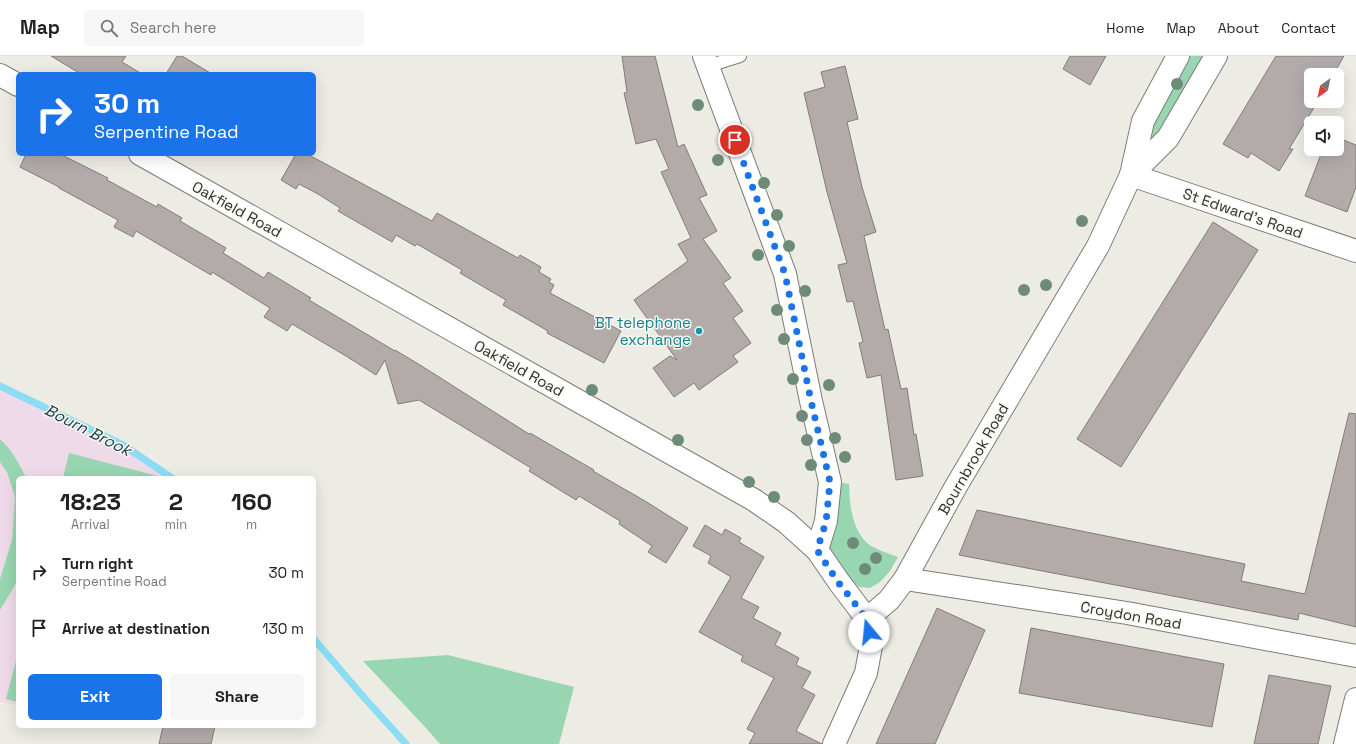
<!DOCTYPE html>
<html lang="en">
<head>
<meta charset="utf-8">
<style>
	:root { --surface:#fff; --page:#f6f6f6; --text:#222; --muted:#767676; --line:#e0e0e0; --accent:#1a73e8 }
	body { margin:0; font-family:"Space Grotesk",sans-serif; background:var(--page); color:var(--text); height:100vh; display:flex; flex-direction:column; font-size:15px; white-space:nowrap }
	* { box-sizing:border-box; margin:0 }
	p { font-size:13px; color:var(--muted) }
	.icon { flex:none; width:22px; height:22px; fill:none; stroke:currentColor; stroke-width:2; stroke-linecap:round; stroke-linejoin:round }
	.map { position:relative; flex:1; overflow:hidden }
	.side { position:absolute; left:16px; top:420px; width:300px; height:252px; display:flex; flex-direction:column; background:var(--surface); border-radius:6px; box-shadow:0 4px 16px #0002 }
	.side>* { flex:none }
	.hud { position:absolute; left:16px; top:16px; width:300px; height:84px; border-radius:6px; box-shadow:0 4px 16px #0002; background:#1a73e8; color:#fff; overflow:hidden }
	.needle { width:26px; rotate:213deg }
	.controls { position:absolute; left:1304px; top:12px; display:grid; gap:8px }
	.controls a { display:grid; place-items:center; width:40px; height:40px; border-radius:6px; background:var(--surface); box-shadow:0 4px 16px #0002; font-size:20px }
	.pin { position:absolute; display:grid; place-items:center; width:34px; height:34px; color:#fff; margin:-17px; border:2px solid #fff; border-radius:50%; box-shadow:0 1px 4px #0007 }
	.me { position:absolute; width:44px; margin:-22px; rotate:343deg; stroke-linejoin:round; filter:drop-shadow(0 0 3px #0008) }
	.turn { display:flex; align-items:center; gap:14px; height:84px; padding:0 12px; font-size:18px }
	.turn .icon { width:52px; height:52px; stroke-width:2.5 }
	.turn b { display:block; font-size:28px; line-height:34px }
	.eta { display:flex; justify-content:space-evenly; align-items:center; height:68px; text-align:center }
	.eta b { font-size:24px; font-weight:600; line-height:28px }
	.primary-button { display:flex; gap:8px; margin-top:auto; padding:8px 12px }
	.primary-button a { flex:1; height:46px; border-radius:6px; background:var(--accent); color:#fff; font-size:16px; font-weight:600; line-height:46px; text-align:center }
	.primary-button a+a { background:var(--page); color:var(--text) }
	ul { padding:0; list-style:none }
	li { display:flex; align-items:center; gap:12px; height:56px; padding:0 12px }
	li div { flex:1 }
	li b { display:block; font-size:15px }
	li em { font-style:normal }
	header { display:flex; align-items:center; gap:24px; box-sizing:border-box; height:56px; padding:0 20px; background:var(--surface); border-bottom:1px solid var(--line) }
	header strong { font-size:19px }
	nav { display:flex; gap:22px; margin-inline-start:auto; font-size:14px }
	.search { width:280px; height:36px; background:var(--page); display:flex; align-items:center; gap:10px; box-sizing:border-box; padding:0 14px; border-radius:6px; color:var(--muted); font-size:15px }
	.map>svg:first-child { display:block }
	.education { fill:#eedae8 }
	.green { fill:#98d6b1 }
	.lines { fill:none; stroke-linecap:round; stroke-linejoin:round }
	.stream { stroke:#8bddf3; stroke-width:7 }
	.building { fill:#b2abaa; stroke:#837c7b }
	.service-casing { stroke:#7d7c76; stroke-width:14 }
	.minor-casing { stroke:#7d7c76; stroke-width:24 }
	.tertiary-casing { stroke:#7d7c76; stroke-width:24 }
	.service { stroke:#fff; stroke-width:12 }
	.minor { stroke:#fff; stroke-width:22 }
	.tertiary { stroke:#fff; stroke-width:22 }
	.tree { fill:#6e8b7a }
	.route { stroke:#1a73e8; stroke-width:7; stroke-dasharray:0 12.6 }
	.culture-dot { fill:#0f9aa8; stroke:#f9f8f1; stroke-width:1.5 }
	.labels { text-anchor:middle; dominant-baseline:central; stroke-width:3; stroke-linejoin:round; paint-order:stroke }
	.street-label { font-size:15px; fill:#2e2e2b; stroke:#f9f8f1 }
	.culture-label { font-size:15px; fill:#0d838f; stroke:#f9f8f1; text-anchor:end }
	.water-label { font-size:16px; font-style:italic; fill:#143b44; stroke:#f9f8f1 }
</style>
</head>
<body>
<header>
<strong>Map</strong>
<div class="search"><svg class="icon" aria-label="search" viewBox="0 0 24 24"><circle cx="10" cy="10" r="6"/><path d="M15 15l6 6"/></svg>Search here</div>
<nav><a>Home</a><a>Map</a><a>About</a><a>Contact</a></nav>
</header>
<div class="map">
<svg width="1356" height="688" viewBox="0 0 1356 688">
	<rect width="100%" height="100%" fill="#ecebe4"/>
	<polygon class="education" points="0,330 123,389 172,422 18,422 18,649 0,646"/>
	<g class="green">
		<polygon points="1187,0 1203,0 1158,78 1148,83 1150,68"/>
		<path d="M0 383C11 393 20 408 26 422H18V524L0 554V523L12 484 15 441 7 416 0 406Z"/>
		<polygon points="69,397 165,422 63,422"/>
		<path d="M834 426 849 428C850 449 851 471 867 487 874 493 890 498 898 501L890 515 880 526 870 532 859 531 834 510 827 498Z"/>
		<polygon points="18,597 18,646 6,643"/>
		<polygon points="448,599 574,631 559,688 440,688 426,672 363,605"/>
	</g>
	<g class="lines">
		<g class="stream">
			<polyline points="0,330 123,389 172,422"/>
			<polyline points="314,583 360,637 406,688"/>
		</g>
	</g>
	<g class="building">
		<polygon points="51,0 126,0 122,6 142,18 81,18"/>
		<polygon points="177,0 182,0 212,18 166,18"/>
		<polygon points="622,0 655,0 678,91 684,88 707,139 699,142 717,175 703,183 731,222 723,227 743,255 733,262 751,287 733,300 738,306 699,334 694,327 674,341 653,312 670,300 677,304 634,244 688,205 678,188 691,182 661,116 669,113 656,83 636,88 624,37 627,36"/>
		<polygon points="1070,0 1106,0 1090,29 1063,13"/>
		<polygon points="1276,0 1344,0 1333,19 1311,19 1311,45 1318,45 1289,93 1293,93 1279,115 1251,97 1248,102 1223,88"/>
		<polygon points="845,10 858,63 847,66 862,131 876,176 864,180 885,274 888,273 901,333 907,332 914,379 916,378 923,420 896,424 881,319 867,322 859,287 863,286 853,245 847,246 838,209 847,207 827,136 804,37 825,31 821,16"/>
		<polygon points="1338,82 1356,89 1356,131 1347,156 1305,140 1323,93 1337,93"/>
		<polygon points="26,98 60,98 108,122 107,124 157,151 158,148 182,162 180,165 226,192 223,197 264,222 268,216 311,242 309,244 395,295 395,294 420,309 529,378 530,377 561,395 594,414 593,415 645,445 688,472 666,507 648,496 652,490 619,468 620,465 579,440 576,444 529,415 531,412 419,344 398,348 385,304 376,319 346,300 292,268 287,275 264,261 270,252 212,216 211,219 136,175 133,181 114,171 118,164 59,132 59,131 20,111"/>
		<polygon points="296,98 307,98 432,165 437,157 518,202 520,199 541,211 539,216 551,223 549,226 554,229 550,237 621,275 604,307 547,277 548,275 503,249 506,244 460,217 462,214 417,188 415,190 396,179 392,186 338,155 340,152 318,138 299,128 296,133 281,124"/>
		<polygon points="1213,166 1258,194 1121,411 1077,383"/>
		<polygon points="1349,357 1356,358 1356,571 1299,557 1298,564 959,499 977,454 1245,508 1241,525 1305,538"/>
		<polygon points="705,469 722,479 725,473 741,482 739,486 764,501 741,542 759,551 753,562 781,577 775,589 799,602 796,609 811,616 802,632 815,639 796,675 822,688 749,688 755,677 747,673 774,622 741,605 743,600 699,576 731,521 708,507 711,500 693,490"/>
		<polygon points="937,552 985,574 935,688 876,688"/>
		<polygon points="1031,572 1224,608 1212,671 1019,637"/>
		<polygon points="1269,619 1331,630 1318,688 1254,688"/>
		<polygon points="163,670 215,670 211,688 159,688"/>
	</g>
	<g class="lines">
		<g class="service-casing">
			<polyline id="service" points="708,10 740,0"/>
		</g>
		<g class="minor-casing">
			<g id="minor">
				<polyline points="704,0 785,218 811,345 830,426 826,465 817,494"/>
				<polyline points="0,19 18,29"/>
				<polyline points="140,98 754,444 786,466 817,494 839,526 867,563"/>
				<polyline points="1131,119 1356,195"/>
				<polyline points="905,523 1127,557 1356,600"/>
				<polyline points="1345,688 1356,643"/>
			</g>
		</g>
		<g class="tertiary-casing">
			<g id="tertiary">
				<polyline points="1131,119 1168,82 1216,0"/>
				<polyline points="834,688 866,617 871,590 867,563 889,544 905,523 955,432 1098,190 1131,119 1143,65 1178,0"/>
			</g>
		</g>
		<use href="#service" class="service"/>
		<use href="#minor" class="minor"/>
		<use href="#tertiary" class="tertiary"/>
	</g>
	<g class="tree">
		<circle cx="1177" cy="28" r="6"/>
		<circle cx="698" cy="49" r="6"/>
		<circle cx="718" cy="104" r="6"/>
		<circle cx="764" cy="127" r="6"/>
		<circle cx="777" cy="159" r="6"/>
		<circle cx="1082" cy="165" r="6"/>
		<circle cx="789" cy="190" r="6"/>
		<circle cx="758" cy="199" r="6"/>
		<circle cx="1046" cy="229" r="6"/>
		<circle cx="1024" cy="234" r="6"/>
		<circle cx="805" cy="235" r="6"/>
		<circle cx="777" cy="254" r="6"/>
		<circle cx="784" cy="283" r="6"/>
		<circle cx="793" cy="323" r="6"/>
		<circle cx="829" cy="329" r="6"/>
		<circle cx="592" cy="334" r="6"/>
		<circle cx="802" cy="360" r="6"/>
		<circle cx="835" cy="382" r="6"/>
		<circle cx="678" cy="384" r="6"/>
		<circle cx="807" cy="384" r="6"/>
		<circle cx="845" cy="401" r="6"/>
		<circle cx="811" cy="409" r="6"/>
		<circle cx="749" cy="426" r="6"/>
		<circle cx="774" cy="441" r="6"/>
		<circle cx="853" cy="487" r="6"/>
		<circle cx="876" cy="502" r="6"/>
		<circle cx="865" cy="513" r="6"/>
	</g>
	<g class="lines">
		<polyline class="route" points="735,84 785,218 811,345 830,426 826,466 817,494 838,526 867,563 869,576"/>
	</g>
	<circle class="culture-dot" cx="699" cy="275" r="4"/>
	<g class="labels">
		<g class="street-label">
			<text transform="translate(237 153) rotate(29)">Oakfield Road</text>
			<text transform="translate(1243 157) rotate(19)">St Edward's Road</text>
			<text transform="translate(519 312) rotate(29)">Oakfield Road</text>
			<text transform="translate(973 403) rotate(-60)">Bournbrook Road</text>
			<text transform="translate(1131 559) rotate(10)">Croydon Road</text>
		</g>
		<g class="culture-label">
			<text x="691" y="266">BT telephone<tspan x="691" dy="17">exchange</tspan></text>
		</g>
		<g class="water-label">
			<text transform="translate(88 374) rotate(27)">Bourn Brook</text>
		</g>
	</g>
</svg>
<div class="controls">
<a><svg class="needle" viewBox="-14 -14 28 28"><path d="M0-13l5 13h-10z" fill="#e53935"/><path d="M0 13l5-13h-10z" fill="#767676"/></svg></a>
<a><svg class="icon" aria-label="sound" viewBox="0 0 24 24"><path d="M4 9h4l5-4v14l-5-4H4zM17 9q2 3 0 6"/></svg></a>
</div>
<div class="pin" style="left:735px;top:84px;background:#d93025"><svg class="icon" aria-label="arrive" viewBox="0 0 24 24"><path d="M6 21V4h12l-3 4 3 4H6"/></svg></div>
<svg class="me" style="left:869px;top:576px" viewBox="-20 -20 40 40"><circle r="19" fill="#fff"/><path d="M0-13L10 11 0 6-10 11z" fill="#1a73e8"/></svg>
<div class="hud">
<div class="turn"><svg class="icon" aria-label="right" viewBox="0 0 24 24"><path d="M7 20v-9h11M14 6l5 5-5 5"/></svg><div><b>30 m</b>Serpentine Road</div></div>
</div>
<section class="side">
<div class="eta">
<div><b>18:23</b><p>Arrival</p></div>
<div><b>2</b><p>min</p></div>
<div><b>160</b><p>m</p></div>
</div>
<ul>
<li><svg class="icon" aria-label="right" viewBox="0 0 24 24"><path d="M7 20v-9h11M14 6l5 5-5 5"/></svg><div><b>Turn right</b><p>Serpentine Road</p></div><em>30 m</em></li>
<li><svg class="icon" aria-label="arrive" viewBox="0 0 24 24"><path d="M6 21V4h12l-3 4 3 4H6"/></svg><div><b>Arrive at destination</b></div><em>130 m</em></li>
</ul>
<div class="primary-button"><a>Exit</a><a>Share</a></div>
</section>
</div>
</body>
</html>
